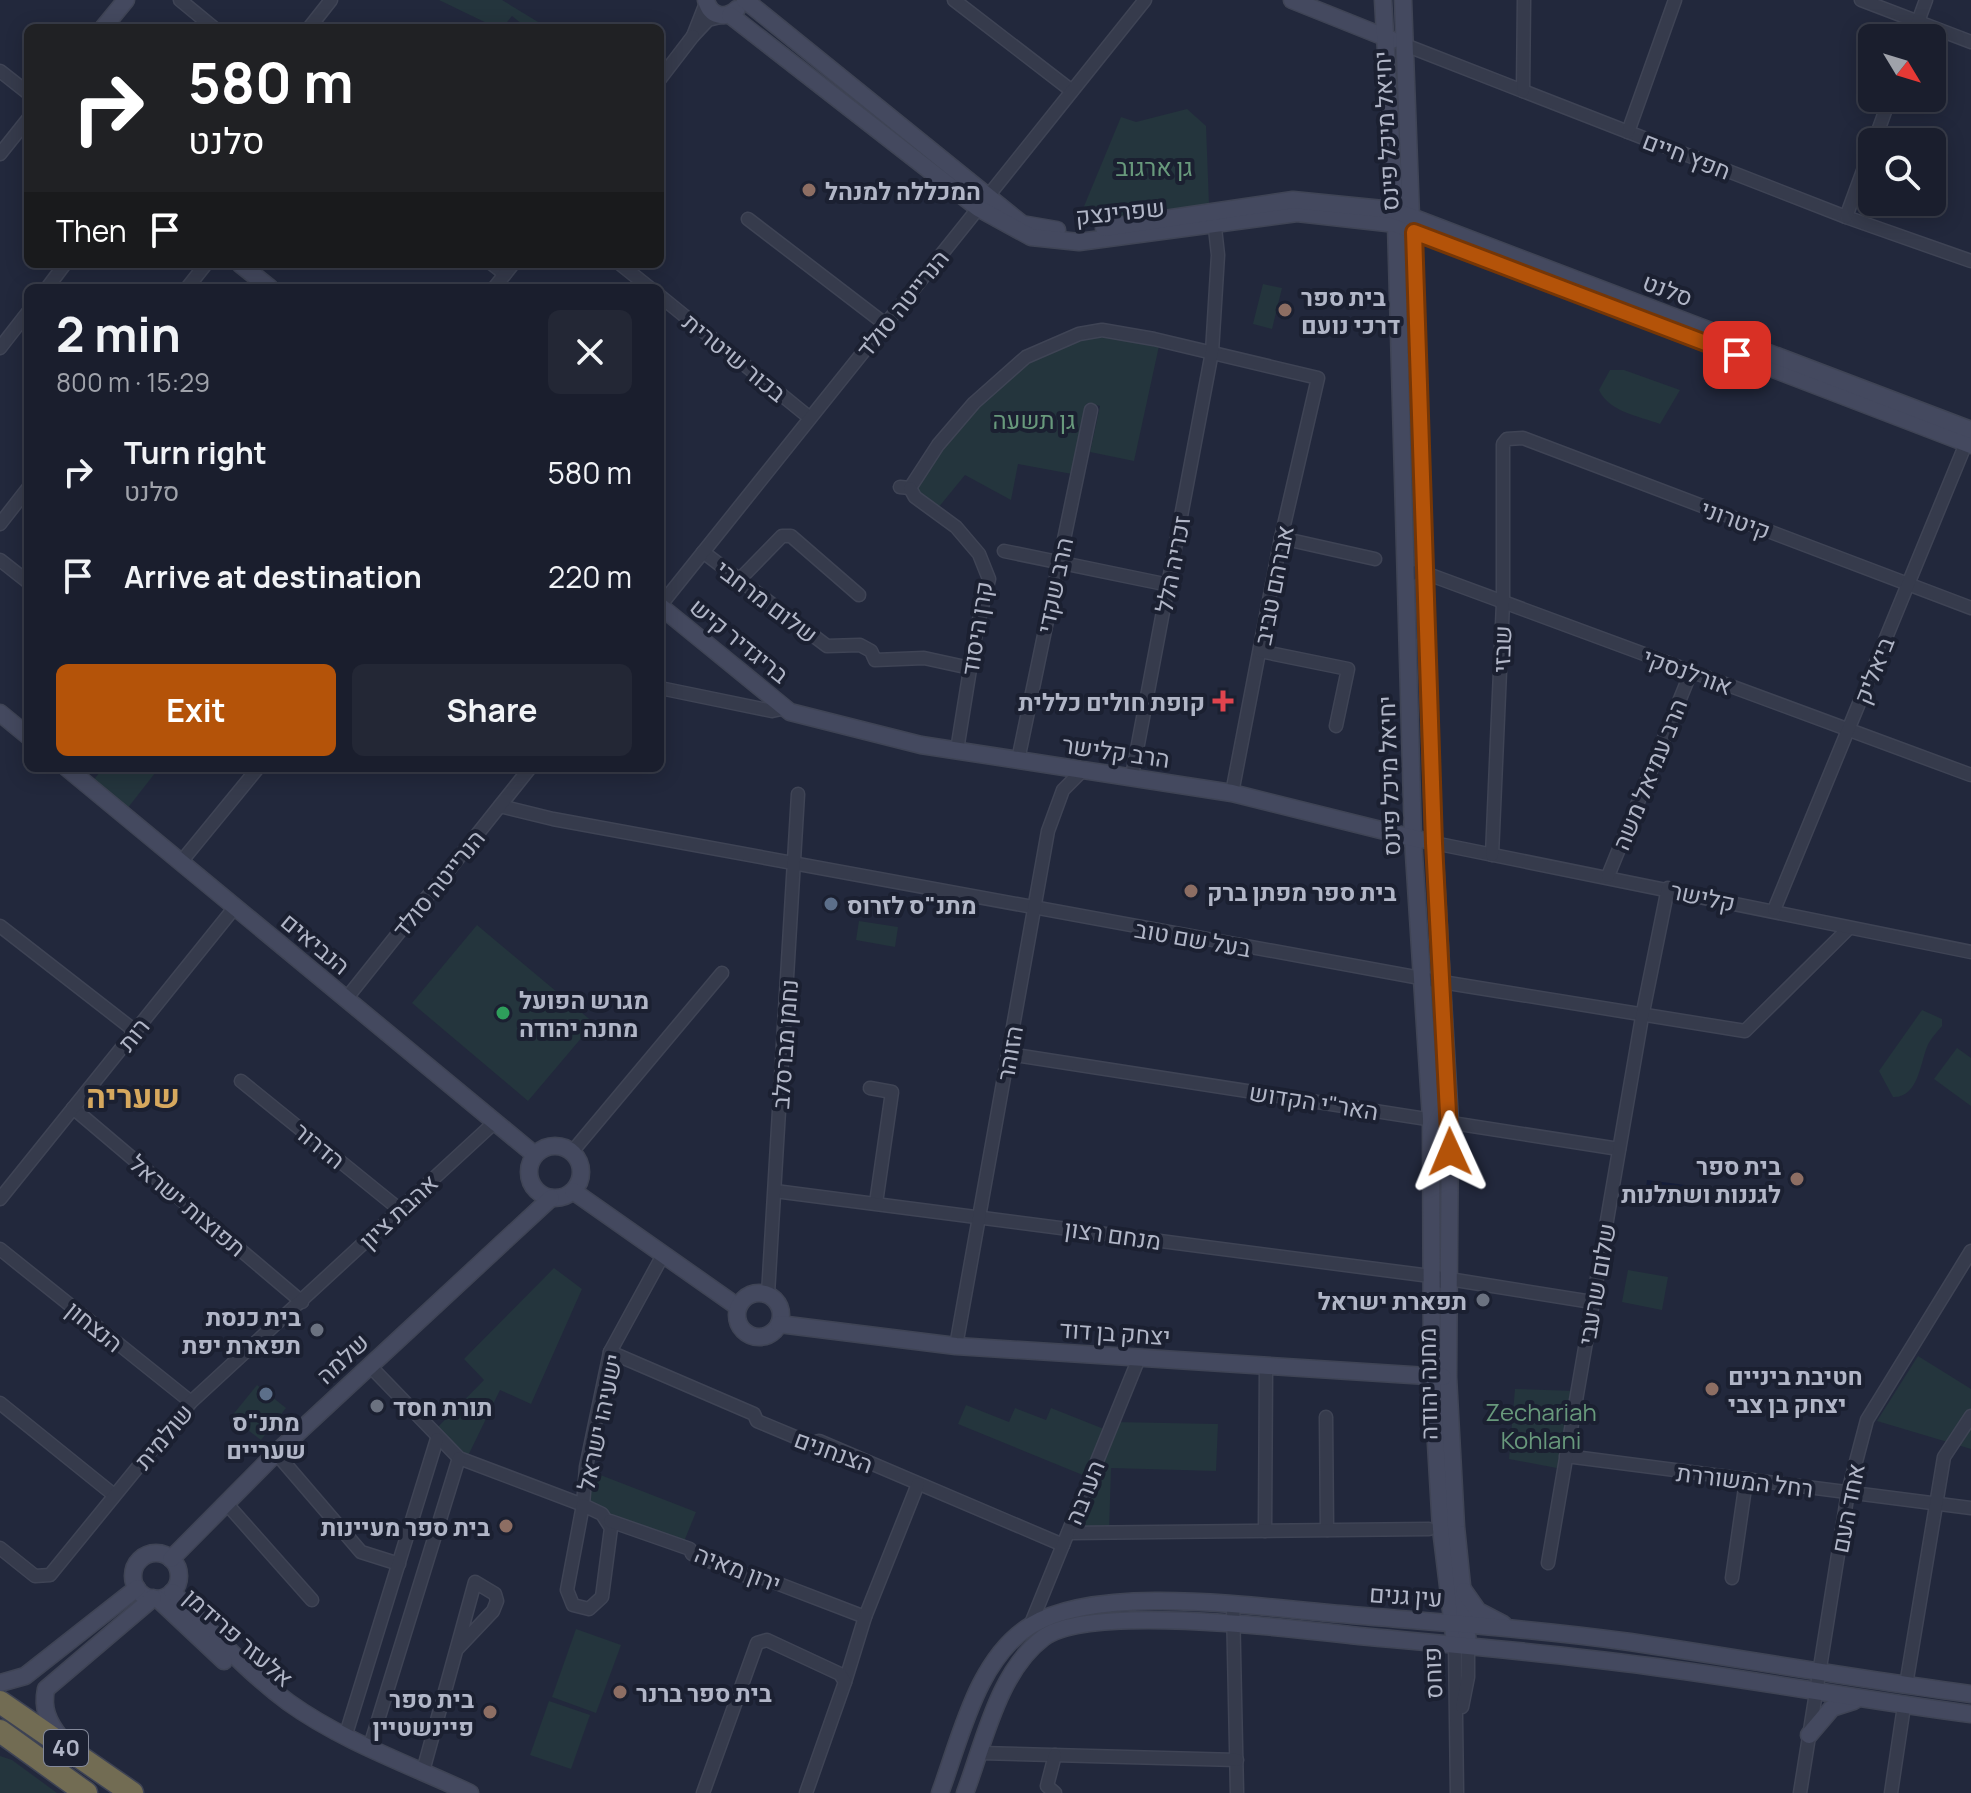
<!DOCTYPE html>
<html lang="en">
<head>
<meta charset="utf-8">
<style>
	:root { --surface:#1a1e2d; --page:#232735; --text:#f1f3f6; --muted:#9fa2aa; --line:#383c49; --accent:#b45309 }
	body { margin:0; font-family:Manrope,Heebo,sans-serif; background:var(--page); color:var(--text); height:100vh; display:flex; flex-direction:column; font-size:30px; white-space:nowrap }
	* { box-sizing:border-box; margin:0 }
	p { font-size:26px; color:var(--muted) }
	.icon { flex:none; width:44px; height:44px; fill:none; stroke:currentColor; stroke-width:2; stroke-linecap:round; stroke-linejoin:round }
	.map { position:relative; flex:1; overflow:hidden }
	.drawer { position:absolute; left:24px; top:284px; width:640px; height:488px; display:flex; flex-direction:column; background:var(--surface); border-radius:12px; box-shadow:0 4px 20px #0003,0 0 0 2px var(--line) }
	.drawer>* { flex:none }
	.guide { position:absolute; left:24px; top:24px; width:640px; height:244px; border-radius:12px; box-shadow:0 4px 20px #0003,0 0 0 2px var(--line); background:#202124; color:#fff; overflow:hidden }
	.needle { width:52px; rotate:128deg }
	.buttons { position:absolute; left:1858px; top:24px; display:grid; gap:16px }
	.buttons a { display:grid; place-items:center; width:88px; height:88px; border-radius:12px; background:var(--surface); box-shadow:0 4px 20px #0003,0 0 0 2px var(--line); font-size:40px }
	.pin { position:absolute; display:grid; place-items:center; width:68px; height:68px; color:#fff; margin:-34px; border-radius:16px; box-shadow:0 4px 12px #0006 }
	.me { position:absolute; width:88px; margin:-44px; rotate:359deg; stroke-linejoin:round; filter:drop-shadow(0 0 6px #0008) }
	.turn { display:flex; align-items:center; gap:28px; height:168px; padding:0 32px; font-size:36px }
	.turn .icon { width:104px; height:104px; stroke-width:2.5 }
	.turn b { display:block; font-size:56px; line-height:68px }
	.then { display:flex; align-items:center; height:76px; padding:0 32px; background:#0003; gap:16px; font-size:30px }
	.round { display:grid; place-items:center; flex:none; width:84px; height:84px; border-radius:12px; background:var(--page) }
	.headline { display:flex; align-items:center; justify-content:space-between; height:136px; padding:0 32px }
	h1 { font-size:48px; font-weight:700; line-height:60px }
	.cta { display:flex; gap:16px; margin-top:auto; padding:16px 32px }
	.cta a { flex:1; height:92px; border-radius:12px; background:var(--accent); color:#fff; font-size:32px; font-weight:700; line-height:92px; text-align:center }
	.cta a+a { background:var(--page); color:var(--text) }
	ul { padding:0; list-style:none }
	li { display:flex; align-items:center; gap:24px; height:104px; padding:0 32px }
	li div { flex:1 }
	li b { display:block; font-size:30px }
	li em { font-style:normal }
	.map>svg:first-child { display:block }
	.green { fill:#24353d }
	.water { fill:#151d39 }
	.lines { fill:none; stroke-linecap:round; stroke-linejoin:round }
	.street-casing { stroke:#3f4455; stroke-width:15 }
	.secondary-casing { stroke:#3f4455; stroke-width:19 }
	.highway-casing { stroke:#3e4354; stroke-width:25 }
	.street { stroke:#363b4c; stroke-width:12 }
	.secondary { stroke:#44495f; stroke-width:16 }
	.highway { stroke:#726c53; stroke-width:22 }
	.route-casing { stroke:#753606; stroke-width:20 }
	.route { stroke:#b45309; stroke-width:14 }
	.education-dot { fill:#8d6e63; stroke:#1b2031; stroke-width:3 }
	.health-dot { fill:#e0444e; stroke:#1b2031; stroke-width:3 }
	.service-dot { fill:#5c6f8a; stroke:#1b2031; stroke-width:3 }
	.leisure-dot { fill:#2e9e5b; stroke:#1b2031; stroke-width:3 }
	.worship-dot { fill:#6b7280; stroke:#1b2031; stroke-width:3 }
	.labels { text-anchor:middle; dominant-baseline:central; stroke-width:8; stroke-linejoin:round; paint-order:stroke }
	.shield { fill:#1b2031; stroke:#84899a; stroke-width:2 }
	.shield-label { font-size:22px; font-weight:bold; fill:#b1b6c7 }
	.street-label { font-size:24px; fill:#b1b6c7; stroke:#1b2031 }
	.park-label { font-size:24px; fill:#68997c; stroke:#1b2031 }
	.poi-label { font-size:24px; font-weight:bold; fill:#b1b6c7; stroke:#1b2031; text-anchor:start }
	.district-label { font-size:32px; font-weight:bold; fill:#d6a85e; stroke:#1b2031 }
</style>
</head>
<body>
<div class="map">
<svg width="1971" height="1793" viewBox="0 0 1971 1793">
	<rect width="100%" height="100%" fill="#22283c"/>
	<g class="green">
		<polygon points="439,0 502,0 548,28 527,28 512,16 502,28 497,28"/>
		<polygon points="1187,109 1206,126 1209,204 1103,221 1080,216 1121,117 1136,122"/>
		<polygon points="1263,284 1282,288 1272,329 1253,324"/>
		<path d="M1100 335 1159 346 1134 461 1090 452 1100 406 1087 403 1072 474 1018 464 1011 500 965 475 938 508 915 489C926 476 932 462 942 448 977 395 1036 344 1100 335Z"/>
		<path d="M1610 370H1624L1680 390 1660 424C1639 416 1609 412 1599 390Z"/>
		<polygon points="103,768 159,768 123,814 89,786"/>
		<polygon points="859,921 898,927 895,947 856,940"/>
		<polygon points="477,925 594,1023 528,1101 412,1003"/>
		<path d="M1922 1010 1942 1019V1026C1937 1032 1930 1039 1927 1047 1920 1064 1918 1098 1893 1097L1879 1071Z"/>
		<polygon points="1957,1048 1971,1058 1971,1106 1934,1079"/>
		<polygon points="554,1268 582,1289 531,1404 500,1390 465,1462 432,1433 484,1380 464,1359"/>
		<polygon points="1628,1270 1668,1277 1662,1310 1622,1302"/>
		<polygon points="1918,1356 1971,1389 1971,1449 1877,1421"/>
		<polygon points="257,1385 286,1408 261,1440 231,1417"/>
		<polygon points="1515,1389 1575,1391 1562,1469 1509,1459"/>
		<polygon points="966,1405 1009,1422 1015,1408 1046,1420 1051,1408 1109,1431 1113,1422 1218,1424 1216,1471 1111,1468 1109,1532 1068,1533 1090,1478 958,1424"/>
		<polygon points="585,1469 696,1512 685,1539 690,1549 610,1521 582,1495"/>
		<polygon points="576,1629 621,1645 596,1713 552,1697"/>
		<polygon points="549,1701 590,1715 571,1769 530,1755"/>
		<polygon points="0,1756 12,1760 57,1793 0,1793"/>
	</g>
	<polygon class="water" points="1647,1180 1685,1185 1683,1202 1645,1196"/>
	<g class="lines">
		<g class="street-casing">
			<g id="street">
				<polyline points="180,0 214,28"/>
				<polyline points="954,0 1072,91"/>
				<polyline points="1861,0 1971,42"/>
				<polyline points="706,3 693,36 708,20 724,16"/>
				<polyline points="309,28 331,0"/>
				<polyline points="1912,38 1926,0"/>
				<polyline points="1405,45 1846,217 1971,261"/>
				<polyline points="0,71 28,93"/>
				<polyline points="660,79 693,36"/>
				<polyline points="1523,91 1524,0"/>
				<polyline points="1628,132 1675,0"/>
				<polyline points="1874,142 1890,98"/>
				<polyline points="0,154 28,119"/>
				<polyline points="1846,217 1872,146"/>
				<polyline points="748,219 885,324"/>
				<polyline points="492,264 505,274"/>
				<polyline points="620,264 650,288"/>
				<polyline points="47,288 65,264"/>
				<polyline points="187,288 206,264"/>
				<polyline points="494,288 513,264"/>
				<polyline points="660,296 810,418"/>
				<polyline points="0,348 28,312"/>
				<polyline points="900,487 910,488 938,445 974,403 1026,357 1079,334 1102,330 1154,339 1318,378 1281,538 1232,793"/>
				<polyline points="910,488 915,497 956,527 979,554 989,579 976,632 957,750"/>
				<polyline points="0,524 28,488"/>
				<polyline points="1281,538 1375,559"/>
				<polyline points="1004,551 1169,585"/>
				<polyline points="703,552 827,646 860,645 871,651 875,660 924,658 970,668"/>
				<polyline points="0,560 28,582"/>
				<polyline points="1406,577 1416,572 1425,573 1971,775"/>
				<polyline points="740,579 782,536 791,536 859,595"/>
				<polyline points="660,606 1145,0"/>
				<polyline points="1260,651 1348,669 1336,726"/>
				<polyline points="660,688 772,711 786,708"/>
				<polyline points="1018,760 1091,410"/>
				<polyline points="1132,776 1212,352 1218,255 1214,219"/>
				<polyline points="500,806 553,819 1442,982 1745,1031 1848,929"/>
				<polyline points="1434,843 1971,952"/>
				<polyline points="1492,855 1503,602 1503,444 1507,439 1523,438 1971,608"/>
				<polyline points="181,862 258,768"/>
				<polyline points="1608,876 1691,672"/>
				<polyline points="1774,910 1969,436"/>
				<polyline points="0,926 135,1031"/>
				<polyline points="346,999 530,768"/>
				<polyline points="1009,1054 1619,1149"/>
				<polyline points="241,1081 399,1209"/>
				<polyline points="870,1088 892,1092 876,1203"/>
				<polyline points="73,1108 302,1302"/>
				<polyline points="572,1152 722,973"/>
				<polyline points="775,1191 1438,1277"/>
				<polyline points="0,1199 235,907"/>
				<polyline points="0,1249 191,1402"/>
				<polyline points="1442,1282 1449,1279 1592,1302"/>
				<polyline points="768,1294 798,794"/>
				<polyline points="956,1346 1048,831 1063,790 1082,771"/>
				<polyline points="610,1352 754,1414 757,1421 812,1444 819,1441 1063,1545"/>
				<polyline points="370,1366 459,1458 583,1505 586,1467 610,1352 663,1255"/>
				<polyline points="0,1403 114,1495"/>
				<polyline points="1326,1417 1327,1530"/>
				<polyline points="276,1453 361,1552 399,1564"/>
				<polyline points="1566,1456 1971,1508"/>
				<polyline points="226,1503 312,1600"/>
				<polygon points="583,1505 602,1514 611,1528 602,1597 589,1609 573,1605 567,1590"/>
				<polyline points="610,1521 690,1549 692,1554 749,1577 758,1576 865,1617"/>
				<polyline points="1265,1531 1266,1366"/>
				<polyline points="1068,1533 1429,1529"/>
				<polyline points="0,1548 35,1576 50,1575 191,1402 495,1122"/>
				<polyline points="1548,1563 1642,1017 1668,888"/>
				<polyline points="1732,1578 1746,1481"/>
				<polyline points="1233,1605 1237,1793"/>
				<polyline points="1030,1626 1139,1358"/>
				<polyline points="1455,1643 1457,1793"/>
				<polyline points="845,1682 865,1617 918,1484"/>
				<polyline points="1906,1685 1944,1457 1971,1416"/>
				<polyline points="1462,1707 1468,1677 1468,1644"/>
				<polyline points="346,1734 437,1439"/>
				<polyline points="370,1746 459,1458"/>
				<polyline points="980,1753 1237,1760"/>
				<polyline points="1055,1755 1047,1786 1055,1793"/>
				<polyline points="423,1771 475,1582 495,1594 497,1601 493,1611 457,1649"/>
				<polyline points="703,1793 757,1643 767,1640 840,1674 845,1682 806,1793"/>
				<polyline points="1800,1793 1848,1492 1867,1420 1971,1251"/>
				<polyline points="1891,1793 1904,1706"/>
			</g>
		</g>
		<g class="secondary-casing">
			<g id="secondary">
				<path d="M706 0C710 16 725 20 737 9"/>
				<polyline points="745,0 1022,224 1057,230"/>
				<polyline points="1292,0 1392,40"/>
				<polyline points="1383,0 1396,224 1413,839 1431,1119 1432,1376 1441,1529 1455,1643"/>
				<polyline points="1403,0 1434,843 1450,1122 1448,1377 1456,1527 1468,1644"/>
				<polyline points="730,15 978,208 1031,237 1079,242 1297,213 1396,224 1971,445"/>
				<polyline points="103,28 126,0"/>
				<polyline points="1104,228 1293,200 1393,210 1971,430"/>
				<polyline points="240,264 270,288"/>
				<polyline points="660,606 790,712 921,745 1232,793 1421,840"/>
				<polyline points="0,713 28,736"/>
				<polyline points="67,768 535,1155"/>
				<circle cx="555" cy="1172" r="26"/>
				<polyline points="573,1191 738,1307"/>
				<circle cx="759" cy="1315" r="22"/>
				<polyline points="779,1324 956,1346 1443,1377"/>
				<circle cx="156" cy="1576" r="23"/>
				<polyline points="171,1559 276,1453 551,1198"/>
				<polyline points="1464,1591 1478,1611 1503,1624"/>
				<path d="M172 1592C210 1630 245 1670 288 1702 342 1741 410 1765 470 1793"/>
				<polyline points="158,1599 224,1661"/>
				<polyline points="0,1683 25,1676 137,1588"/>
				<polyline points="1809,1735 1832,1708 1854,1701"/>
				<path d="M60 1737C48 1722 42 1708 46 1689L153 1598"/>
				<path d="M940 1793C961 1737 977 1659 1030 1626 1097 1584 1250 1606 1329 1613 1429 1622 1530 1628 1630 1642 1744 1659 1857 1679 1971 1694"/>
				<path d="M965 1793C984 1743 998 1672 1043 1638 1089 1603 1297 1629 1359 1636 1456 1645 1552 1653 1648 1666 1756 1680 1863 1700 1971 1714"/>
			</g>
		</g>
		<g class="highway-casing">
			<g id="highway">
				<polyline points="0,1702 132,1793"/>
				<polyline points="0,1731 86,1793"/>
			</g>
		</g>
		<use href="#street" class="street"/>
		<use href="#secondary" class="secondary"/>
		<use href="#highway" class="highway"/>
	</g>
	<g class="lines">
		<g class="route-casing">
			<polyline id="route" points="1450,1152 1434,843 1414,232 1737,355"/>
		</g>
		<use href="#route" class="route"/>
	</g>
	<g class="education-dot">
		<circle cx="809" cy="190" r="8"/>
		<circle cx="1285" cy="310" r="8"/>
		<circle cx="1191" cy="891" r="8"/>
		<circle cx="1797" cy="1179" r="8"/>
		<circle cx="1712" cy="1389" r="8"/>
		<circle cx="506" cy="1526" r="8"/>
		<circle cx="620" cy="1692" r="8"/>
		<circle cx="490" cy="1712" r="8"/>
	</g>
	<path class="health-dot" d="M1219 689h8v8h8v8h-8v8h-8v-8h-8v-8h8z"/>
	<g class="service-dot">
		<circle cx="831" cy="904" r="8"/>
		<circle cx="266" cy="1394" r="8"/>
	</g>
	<circle class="leisure-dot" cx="503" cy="1013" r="8"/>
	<g class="worship-dot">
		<circle cx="1483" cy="1300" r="8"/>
		<circle cx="317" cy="1330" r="8"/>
		<circle cx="377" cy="1406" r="8"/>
	</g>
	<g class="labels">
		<rect class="shield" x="44" y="1730" width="44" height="36" rx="6"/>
		<g class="shield-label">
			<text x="66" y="1748">40</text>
		</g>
		<g class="street-label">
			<text transform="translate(1385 131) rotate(-93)">יחיאל מיכל פינס</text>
			<text transform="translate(1687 155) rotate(21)">חפץ חיים</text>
			<text transform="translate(1120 211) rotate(-6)">שפרינצק</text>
			<text transform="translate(1668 289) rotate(21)">סלנט</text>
			<text transform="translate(902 303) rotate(-51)">הנרייטה סולד</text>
			<text transform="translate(735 357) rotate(39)">בכור שיטרית</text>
			<text transform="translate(1736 519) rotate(20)">קיטרוני</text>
			<text transform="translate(1172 564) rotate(-79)">זכריה הלל</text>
			<text transform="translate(1054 585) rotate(-78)">הרב שקדי</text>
			<text transform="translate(1273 585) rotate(-79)">אברהם טביב</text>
			<text transform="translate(767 601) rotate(37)">שלום מרחבי</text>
			<text transform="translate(976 628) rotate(-81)">קרן היסוד</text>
			<text transform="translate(740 640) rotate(39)">בריגדיר קיש</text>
			<text transform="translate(1501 649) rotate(-88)">שבזי</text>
			<text transform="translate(1873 670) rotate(-68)">ביאליק</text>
			<text transform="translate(1688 671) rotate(20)">אורלנסקי</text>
			<text transform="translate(1116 751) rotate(8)">הרב קלישר</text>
			<text transform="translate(1649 774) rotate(-68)">הרב עמיאל משה</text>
			<text transform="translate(1388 776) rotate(-92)">יחיאל מיכל פינס</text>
			<text transform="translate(438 883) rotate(-51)">הנרייטה סולד</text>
			<text transform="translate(1703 896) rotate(12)">קלישר</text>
			<text transform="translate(1193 938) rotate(10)">בעל שם טוב</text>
			<text transform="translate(316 943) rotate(40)">הנביאים</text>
			<text transform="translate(133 1034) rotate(-51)">רות</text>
			<text transform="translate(784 1044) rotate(-86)">נחמן מברסלב</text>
			<text transform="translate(1009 1053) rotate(-80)">הזוהר</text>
			<text transform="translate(1314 1101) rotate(9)">האר"י הקדוש</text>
			<text transform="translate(320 1145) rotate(39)">הדרור</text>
			<text transform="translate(188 1205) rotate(40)">תפוצות ישראל</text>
			<text transform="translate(398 1211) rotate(-43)">אהבת ציון</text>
			<text transform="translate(1113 1234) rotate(8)">מנחם רצון</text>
			<text transform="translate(1596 1284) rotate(-80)">שלום שרעבי</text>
			<text transform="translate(95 1326) rotate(39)">הנצחון</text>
			<text transform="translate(1115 1332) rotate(4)">יצחק בן דוד</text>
			<text transform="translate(342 1358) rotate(-43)">שלמה</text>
			<text transform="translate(1427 1384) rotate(-91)">מחנה יהודה</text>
			<text transform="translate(599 1422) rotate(-78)">ישעיהו ישראל</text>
			<text transform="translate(163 1436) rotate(-50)">שולמית</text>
			<text transform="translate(834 1451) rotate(20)">הצנחנים</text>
			<text transform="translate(1745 1480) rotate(7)">רחל המשוררת</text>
			<text transform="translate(1084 1492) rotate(-68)">הערבה</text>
			<text transform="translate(1847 1508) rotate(-79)">אחד העם</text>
			<text transform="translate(738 1568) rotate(21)">ירון מאיה</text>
			<text transform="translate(1406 1595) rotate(4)">עין גנים</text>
			<text transform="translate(239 1637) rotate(41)">אלעזר פרידמן</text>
			<text transform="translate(1432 1673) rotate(-92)">פוחס</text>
		</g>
		<g class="park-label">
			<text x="1154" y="166">גן ארגוב</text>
			<text x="1034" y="419">גן תשעה</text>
			<text x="1541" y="1411">Zechariah<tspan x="1541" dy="28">Kohlani</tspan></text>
		</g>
		<g class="poi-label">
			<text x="825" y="190">המכללה למנהל</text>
			<text x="1301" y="296">בית ספר<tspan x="1301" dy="28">דרכי נועם</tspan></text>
			<text x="1205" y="701" text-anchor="end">קופת חולים כללית</text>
			<text x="1207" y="891">בית ספר מפתן ברק</text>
			<text x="847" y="904">מתנ"ס לזרוס</text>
			<text x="519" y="999">מגרש הפועל<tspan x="519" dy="28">מחנה יהודה</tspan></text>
			<text x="1781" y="1165" text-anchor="end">בית ספר<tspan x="1781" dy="28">לגננות ושתלנות</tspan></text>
			<text x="1467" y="1300" text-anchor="end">תפארת ישראל</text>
			<text x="301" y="1316" text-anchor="end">בית כנסת<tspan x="301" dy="28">תפארת יפת</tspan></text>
			<text x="1728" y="1375">חטיבת ביניים<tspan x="1728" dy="28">יצחק בן צבי</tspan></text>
			<text x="393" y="1406">תורת חסד</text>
			<text x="266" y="1421" text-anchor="middle">מתנ"ס<tspan x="266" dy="28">שעריים</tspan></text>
			<text x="490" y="1526" text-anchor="end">בית ספר מעיינות</text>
			<text x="636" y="1692">בית ספר ברנר</text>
			<text x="474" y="1698" text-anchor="end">בית ספר<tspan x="474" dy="28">פיינשטיין</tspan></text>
		</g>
		<g class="district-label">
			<text x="133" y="1096">שעריה</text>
		</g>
	</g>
</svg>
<div class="buttons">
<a><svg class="needle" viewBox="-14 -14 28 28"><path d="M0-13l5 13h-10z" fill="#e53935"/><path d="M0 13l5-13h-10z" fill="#9fa2aa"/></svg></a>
<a><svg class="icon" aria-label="search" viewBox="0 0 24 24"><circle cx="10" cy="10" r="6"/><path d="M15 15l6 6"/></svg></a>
</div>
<div class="pin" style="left:1737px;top:355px;background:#d93025"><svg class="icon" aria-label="arrive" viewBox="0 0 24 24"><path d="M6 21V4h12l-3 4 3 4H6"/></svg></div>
<svg class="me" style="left:1450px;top:1152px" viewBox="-20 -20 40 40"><path d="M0-17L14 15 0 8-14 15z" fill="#b45309" stroke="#fff" stroke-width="4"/></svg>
<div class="guide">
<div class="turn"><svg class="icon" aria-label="right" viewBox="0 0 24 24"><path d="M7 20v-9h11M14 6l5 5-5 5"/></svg><div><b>580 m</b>סלנט</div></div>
<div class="then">Then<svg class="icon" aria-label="arrive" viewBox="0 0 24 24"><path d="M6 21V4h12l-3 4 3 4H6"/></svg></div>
</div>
<section class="drawer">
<div class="headline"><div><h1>2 min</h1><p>800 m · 15:29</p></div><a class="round"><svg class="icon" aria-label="close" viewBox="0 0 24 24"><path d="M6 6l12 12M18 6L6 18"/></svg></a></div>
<ul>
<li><svg class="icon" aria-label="right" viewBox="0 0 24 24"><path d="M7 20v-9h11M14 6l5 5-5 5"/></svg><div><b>Turn right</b><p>סלנט</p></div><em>580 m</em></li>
<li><svg class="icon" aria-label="arrive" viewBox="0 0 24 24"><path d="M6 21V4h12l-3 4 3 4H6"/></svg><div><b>Arrive at destination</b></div><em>220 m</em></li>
</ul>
<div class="cta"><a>Exit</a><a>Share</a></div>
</section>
</div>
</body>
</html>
